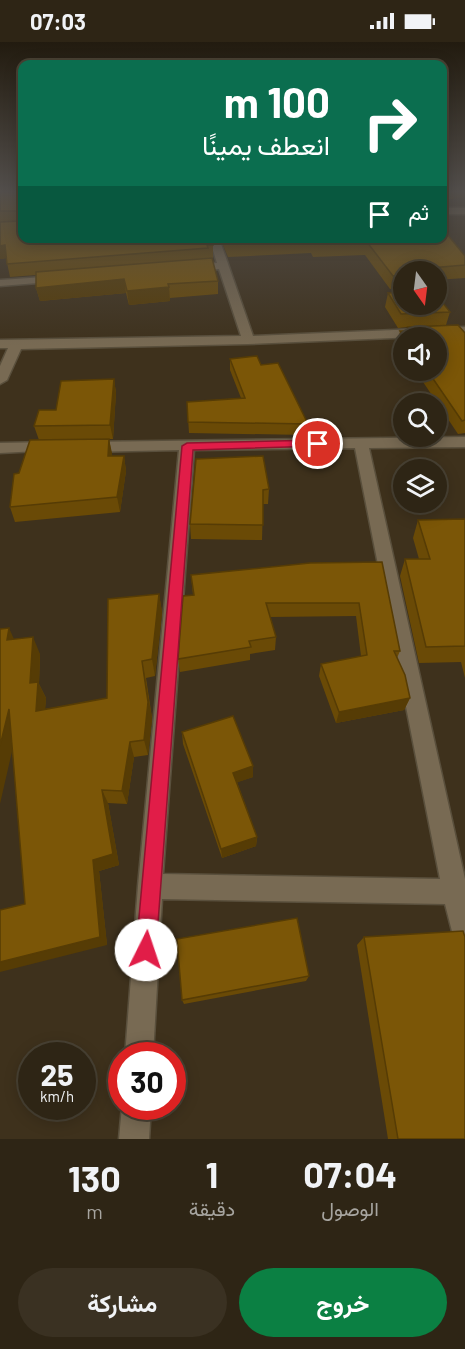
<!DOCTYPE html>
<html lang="ar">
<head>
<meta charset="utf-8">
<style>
	:root { --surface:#2e2515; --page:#3a3122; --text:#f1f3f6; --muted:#a7a5a0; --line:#494234; --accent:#0b8043 }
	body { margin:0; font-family:Barlow,Vazirmatn,sans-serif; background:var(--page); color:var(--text); direction:rtl; height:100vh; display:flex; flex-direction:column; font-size:22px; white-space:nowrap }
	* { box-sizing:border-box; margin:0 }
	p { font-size:20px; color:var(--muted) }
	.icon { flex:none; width:33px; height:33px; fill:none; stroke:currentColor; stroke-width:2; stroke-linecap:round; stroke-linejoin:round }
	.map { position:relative; height:1097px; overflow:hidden; direction:ltr }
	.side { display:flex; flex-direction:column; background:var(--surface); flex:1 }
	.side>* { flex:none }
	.top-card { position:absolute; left:18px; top:18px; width:429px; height:183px; border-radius:12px; box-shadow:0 3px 15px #0003,0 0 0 2px var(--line); direction:rtl; background:#0b6e4f; color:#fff; overflow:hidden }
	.needle { width:39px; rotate:166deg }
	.buttons { position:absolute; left:393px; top:219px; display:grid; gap:12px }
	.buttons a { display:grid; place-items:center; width:54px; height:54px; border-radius:50%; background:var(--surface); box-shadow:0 3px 15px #0003,0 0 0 2px var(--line); font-size:30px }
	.speed { position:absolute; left:18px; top:1000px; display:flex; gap:12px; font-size:30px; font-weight:700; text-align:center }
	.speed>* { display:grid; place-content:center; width:78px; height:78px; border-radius:50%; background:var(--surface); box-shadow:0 3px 15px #0003,0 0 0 2px var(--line); line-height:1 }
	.speed small { font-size:15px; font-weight:400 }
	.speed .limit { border:9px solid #d22; background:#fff; color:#111 }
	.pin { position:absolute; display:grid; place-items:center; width:51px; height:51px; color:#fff; margin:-26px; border:3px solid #fff; border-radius:50%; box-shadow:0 2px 6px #0007 }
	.me { position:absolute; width:66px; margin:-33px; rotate:4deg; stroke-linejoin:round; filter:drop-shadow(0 0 4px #0008) }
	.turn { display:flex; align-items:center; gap:21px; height:126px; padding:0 18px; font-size:27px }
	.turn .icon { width:78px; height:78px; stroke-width:2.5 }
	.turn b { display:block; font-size:42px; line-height:51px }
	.then { display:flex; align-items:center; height:57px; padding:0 18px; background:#0003; gap:12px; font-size:22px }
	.eta { display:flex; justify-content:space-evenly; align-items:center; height:102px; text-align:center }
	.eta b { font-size:36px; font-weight:700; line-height:42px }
	.primary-button { display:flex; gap:12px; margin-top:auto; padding:12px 18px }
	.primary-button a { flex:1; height:69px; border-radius:36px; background:var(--accent); color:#fff; font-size:24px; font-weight:700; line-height:69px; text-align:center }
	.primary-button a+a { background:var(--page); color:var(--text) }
	.status { display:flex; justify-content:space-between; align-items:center; height:42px; padding:0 30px; background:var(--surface); direction:ltr }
	.status svg { height:16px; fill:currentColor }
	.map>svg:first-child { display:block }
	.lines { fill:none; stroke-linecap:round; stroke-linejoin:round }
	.street-casing { stroke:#594f3c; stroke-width:3 }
	.secondary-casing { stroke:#594f3c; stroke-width:3 }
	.street { fill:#786a53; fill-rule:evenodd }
	.secondary { fill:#786a53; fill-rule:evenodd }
	.wall { fill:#6a4a06 }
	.shaded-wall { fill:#563c05 }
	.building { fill:#7b5607; stroke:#563c05; stroke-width:1.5 }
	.route { fill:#e11d48; stroke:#92132f; stroke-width:1.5 }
</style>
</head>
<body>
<div class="status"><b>07:03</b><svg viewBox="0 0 49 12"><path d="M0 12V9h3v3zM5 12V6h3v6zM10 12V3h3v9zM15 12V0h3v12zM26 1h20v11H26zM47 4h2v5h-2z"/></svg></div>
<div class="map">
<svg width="465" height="1097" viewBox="0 0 465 1097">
	<rect width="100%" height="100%" fill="#3e311c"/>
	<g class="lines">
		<g class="street-casing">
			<g id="street">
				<polygon points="209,196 219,196 253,294 465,285 465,293 248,302 21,307 7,338 0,342 0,324 8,306 0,306 0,298 241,294 219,227 191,229 186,226 191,223 217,221"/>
				<polygon points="59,234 64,237 63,239 0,244 0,238"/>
				<path d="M465 395V405L369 406 465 837V909L456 905 445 862 162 857 153 1014H125L138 844 179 408 86 410 79 405 86 400ZM355 406 440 837 163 832 194 408Z"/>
				<polygon points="52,400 57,402 59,405 57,408 0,411 0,401"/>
				<polygon points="122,1064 151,1065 149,1097 119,1097"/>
			</g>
		</g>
		<g class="secondary-casing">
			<rect id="secondary" x="442" y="166" width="23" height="6"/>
		</g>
		<use href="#street" class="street"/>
		<use href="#secondary" class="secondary"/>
	</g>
	<g class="wall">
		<polygon points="0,150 213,203 213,216 209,216 209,217 218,239 218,252 170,256 170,259 129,263 126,251 40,259 36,246 36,233 10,235 6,216 0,217"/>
		<polygon points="442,150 465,150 452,157 442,157"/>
		<polygon points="220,196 442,196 465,214 465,236 436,238 436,230 404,230 404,246 390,247 365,213 313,215 311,211 228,215"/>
		<polygon points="388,251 450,270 446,283 465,291 465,391 458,392 415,328 436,328 436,296 404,296 404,312 397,303 400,289 407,289 408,285 398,286 385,265"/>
		<polygon points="230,317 261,323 308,382 306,393 189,391 187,360 241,356 230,328"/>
		<polygon points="114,337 116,351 113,397 109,397 112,414 124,414 126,429 120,470 15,480 10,465 19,431 39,398 34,384 56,368"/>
		<polygon points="196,417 269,447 268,462 263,462 262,498 191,497 190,482"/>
		<polygon points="465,477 465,636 461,620 419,621 400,534 405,517 419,517 413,496 418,478"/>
		<polygon points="382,520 400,609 397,616 410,656 404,668 336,681 319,634 321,622 361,614 356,574 270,575 276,595 275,608 250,612 250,618 180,630 178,617 193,553 191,533"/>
		<polygon points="159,552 162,570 155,634 146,636 152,676 148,713 134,715 127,762 108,761 119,823 99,829 107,903 25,862 14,597 40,612 39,642 46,656 45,667 107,656"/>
		<polygon points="182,690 253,724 253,735 237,740 257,795 256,804 222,816 183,702"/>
		<polygon points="364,895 465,1097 388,1097 357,903"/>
		<polygon points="309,934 306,939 184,962 182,958"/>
	</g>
	<g class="shaded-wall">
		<polygon points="453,150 465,150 465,155 452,157"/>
		<polygon points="5,203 8,216 0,217 0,204"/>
		<polygon points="124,237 126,251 40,259 36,246"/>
		<polygon points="169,245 170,259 129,263 127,249"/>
		<polygon points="114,337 116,351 113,397 110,383"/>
		<polygon points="109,397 112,411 111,429 108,414"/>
		<polygon points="124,414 126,429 120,470 117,455"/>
		<polygon points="159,552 162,570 155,634 152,617"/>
		<polygon points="9,586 17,604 7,598"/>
		<polygon points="33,595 40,612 39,642 46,656 44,684 36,669 30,641"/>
		<polygon points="142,619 152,676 148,713 144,698"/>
		<polygon points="410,656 404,668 336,681 339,670"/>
		<polygon points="9,667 18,683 0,762 0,704"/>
		<polygon points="130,700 134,715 127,762 122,749"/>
		<polygon points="253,724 253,735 233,742 233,731"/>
		<polygon points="102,748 108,761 119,823 99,829 107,903 0,930 0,920 93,818"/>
		<polygon points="257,795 256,804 222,816 221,807"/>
	</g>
	<g class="building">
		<polygon points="0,150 22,150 22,196 211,196 213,203 207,203 208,206 7,222 5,203 0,204 0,180 19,179 21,177 21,169 0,169"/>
		<polygon points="442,186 465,214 465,223 430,226 432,230 404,230 404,233 393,234 367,200 314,202 312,198 228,202 225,196 442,196"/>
		<polygon points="212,216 218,239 168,242 169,245 127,249 124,237 36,246 36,230"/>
		<polygon points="404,250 404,262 436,262 436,252 450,270 401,272 388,251"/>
		<polygon points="458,283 465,291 465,378 462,379 427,328 436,328 436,296 405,296 400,289 411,289 408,285"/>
		<polygon points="257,314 261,323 278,321 308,382 188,380 187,360 245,356 230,317"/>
		<polygon points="114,337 110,383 34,384 39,368 56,368 61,339"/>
		<polygon points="109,397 108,414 124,414 117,455 10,465 14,432 19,431 30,398"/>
		<polygon points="263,414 269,447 263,448 263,483 190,482 196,417"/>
		<polygon points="465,477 465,604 426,605 405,517 430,517 418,478"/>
		<polygon points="382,520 400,609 394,609 405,633 410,656 339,670 321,622 367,613 359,561 266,561 276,595 249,599 251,605 178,617 183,554 194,553 191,533 310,521"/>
		<polygon points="159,552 152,617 142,619 148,660 144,698 130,700 122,749 102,748 113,812 93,818 100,895 0,920 0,868 25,862 9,667 0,704 0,587 9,586 7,598 33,595 30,641 38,640 36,669 107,656 108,557"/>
		<polygon points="233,674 253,724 233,731 257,795 221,807 182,690"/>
		<polygon points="297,876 309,934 182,958 177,897"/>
		<polygon points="463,889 465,895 465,1097 398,1097 364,895"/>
	</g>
	<linearGradient id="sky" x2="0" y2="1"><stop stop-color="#221b0f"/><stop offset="0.49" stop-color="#524e4b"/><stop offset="1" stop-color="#524e4b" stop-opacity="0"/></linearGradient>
	<rect width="465" height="304" fill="url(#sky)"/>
	<polygon class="route" points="318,398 322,399 322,404 193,408 156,908 153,915 146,918 139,915 136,908 182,404 187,401"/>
</svg>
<div class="buttons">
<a><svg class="needle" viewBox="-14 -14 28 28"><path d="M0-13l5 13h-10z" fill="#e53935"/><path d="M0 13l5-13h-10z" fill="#a7a5a0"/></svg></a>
<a><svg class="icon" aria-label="sound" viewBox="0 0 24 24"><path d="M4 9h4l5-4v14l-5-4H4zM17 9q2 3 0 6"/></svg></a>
<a><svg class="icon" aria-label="search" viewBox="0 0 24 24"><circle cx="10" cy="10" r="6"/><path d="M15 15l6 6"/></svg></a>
<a><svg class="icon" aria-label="layers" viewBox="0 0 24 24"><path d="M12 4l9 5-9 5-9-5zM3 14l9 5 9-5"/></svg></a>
</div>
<div class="speed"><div>25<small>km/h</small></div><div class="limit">30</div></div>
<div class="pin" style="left:318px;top:402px;background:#d93025"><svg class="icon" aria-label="arrive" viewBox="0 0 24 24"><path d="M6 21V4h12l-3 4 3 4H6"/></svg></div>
<svg class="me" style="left:146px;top:908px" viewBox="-20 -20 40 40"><circle r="19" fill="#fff"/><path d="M0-13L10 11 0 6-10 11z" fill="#e11d48"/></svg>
<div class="top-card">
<div class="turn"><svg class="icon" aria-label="right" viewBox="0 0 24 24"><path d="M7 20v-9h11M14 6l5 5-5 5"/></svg><div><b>100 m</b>انعطف يمينًا</div></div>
<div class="then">ثم<svg class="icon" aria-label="arrive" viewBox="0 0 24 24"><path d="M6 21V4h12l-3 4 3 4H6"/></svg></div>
</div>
</div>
<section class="side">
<div class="eta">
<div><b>07:04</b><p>الوصول</p></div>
<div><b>1</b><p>دقيقة</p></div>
<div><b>130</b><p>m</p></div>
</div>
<div class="primary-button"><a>خروج</a><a>مشاركة</a></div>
</section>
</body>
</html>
